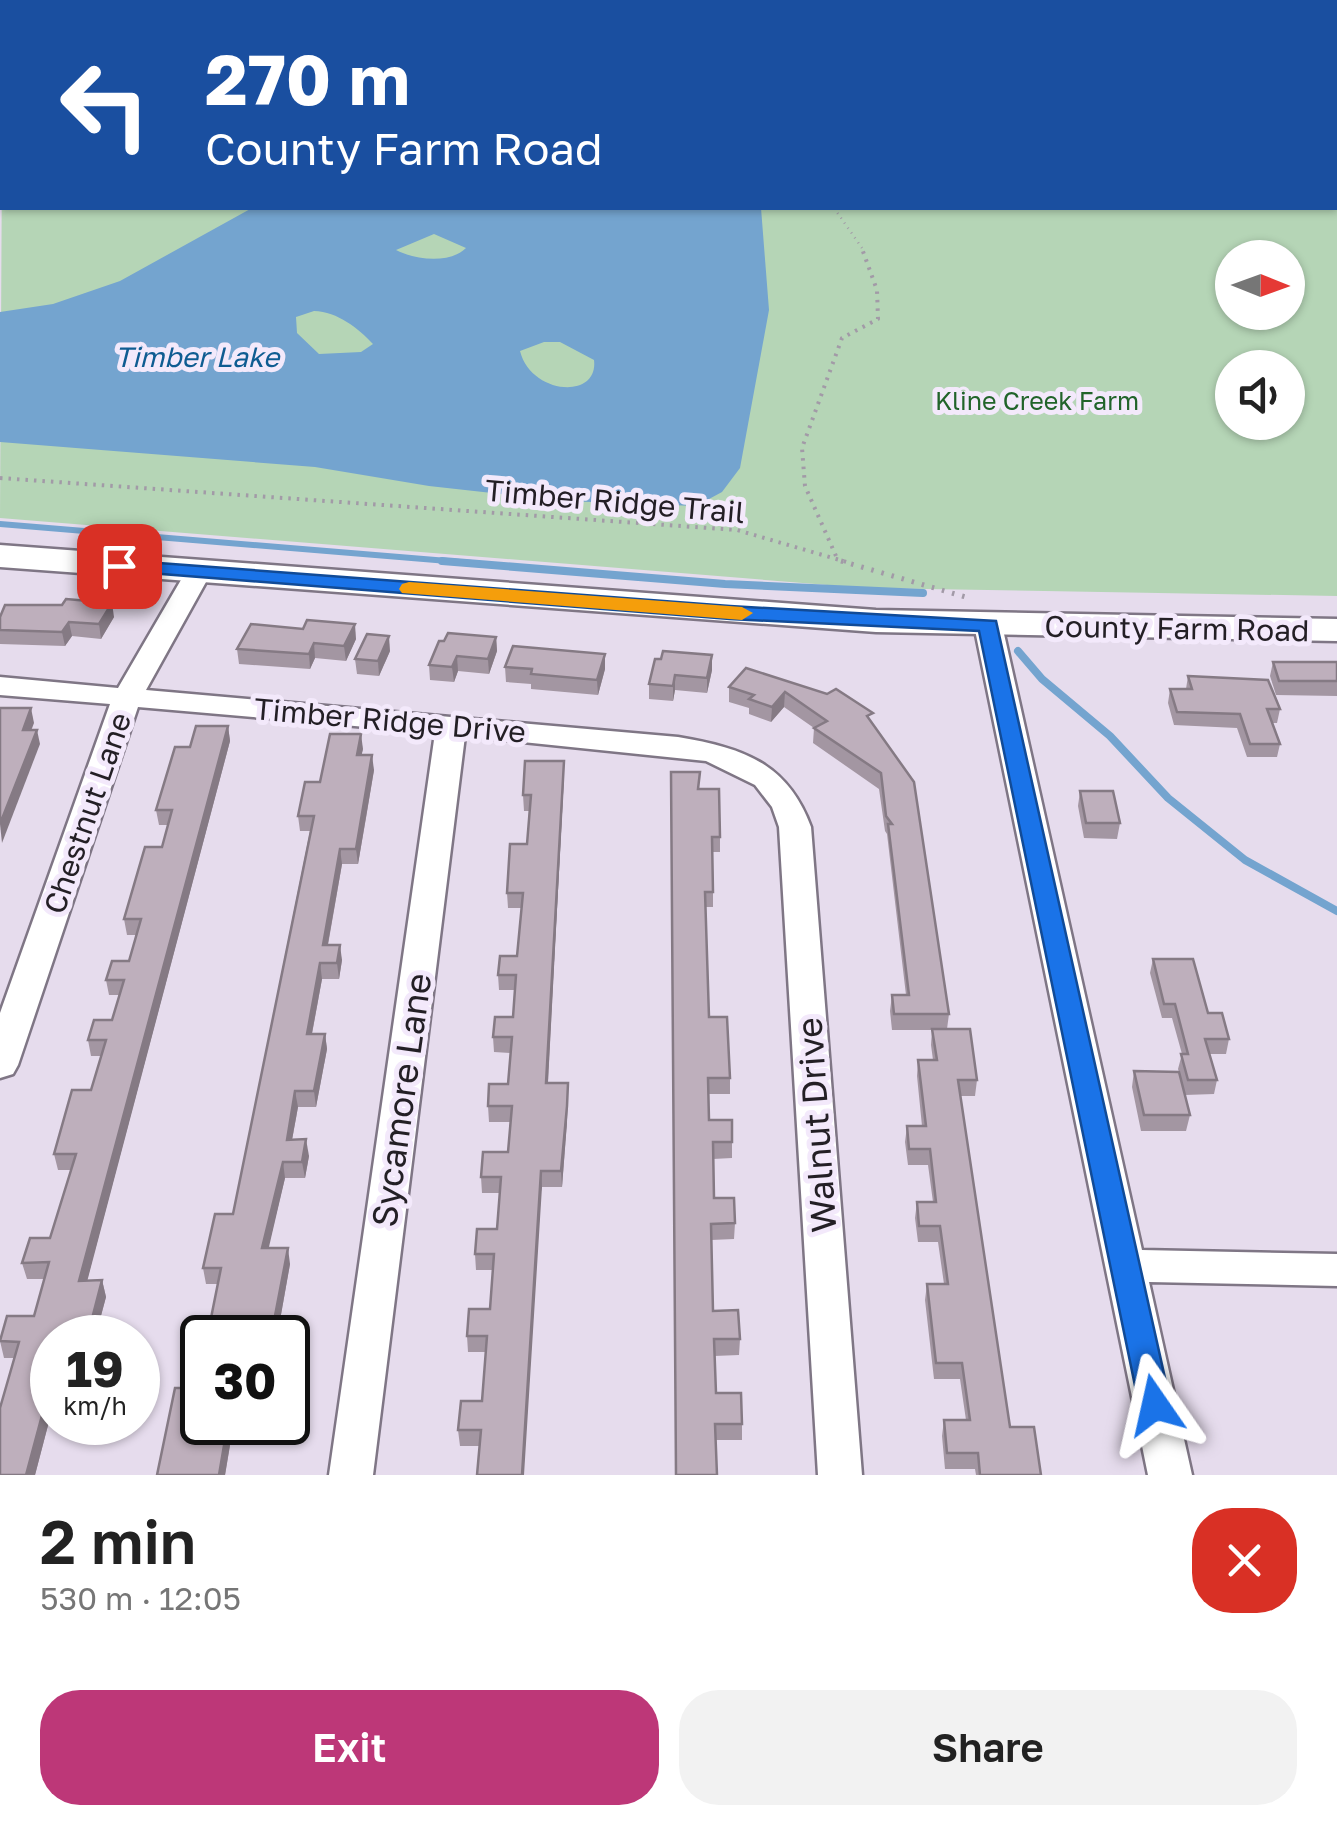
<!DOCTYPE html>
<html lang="en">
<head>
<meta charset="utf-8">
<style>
	:root { --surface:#fff; --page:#f2f2f2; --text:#222; --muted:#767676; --accent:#bd3778 }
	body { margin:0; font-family:"Golos Text",sans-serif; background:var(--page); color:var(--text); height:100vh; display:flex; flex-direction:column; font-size:38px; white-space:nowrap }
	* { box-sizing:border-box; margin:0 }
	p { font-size:32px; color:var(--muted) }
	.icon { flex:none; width:55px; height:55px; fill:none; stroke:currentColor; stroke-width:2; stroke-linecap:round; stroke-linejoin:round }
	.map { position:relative; height:1475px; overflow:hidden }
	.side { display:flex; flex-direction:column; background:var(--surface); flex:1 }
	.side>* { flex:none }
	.top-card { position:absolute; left:0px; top:0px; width:1338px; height:210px; box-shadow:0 2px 8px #0004; background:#1a4fa0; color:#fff; overflow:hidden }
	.needle { width:65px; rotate:91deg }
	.controls { position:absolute; left:1215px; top:240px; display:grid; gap:20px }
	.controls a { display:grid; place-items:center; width:90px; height:90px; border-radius:50%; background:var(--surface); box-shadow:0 2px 8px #0004; font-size:50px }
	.speed { position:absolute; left:30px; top:1315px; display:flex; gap:20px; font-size:50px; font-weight:700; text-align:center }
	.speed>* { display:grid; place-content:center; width:130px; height:130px; border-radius:50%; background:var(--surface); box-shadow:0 2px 8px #0004; line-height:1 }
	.speed small { font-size:25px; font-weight:400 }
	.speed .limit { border:5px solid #111; border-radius:15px; background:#fff; color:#111 }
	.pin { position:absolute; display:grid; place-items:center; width:85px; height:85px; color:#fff; margin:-42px; border-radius:20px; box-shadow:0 5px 15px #0006 }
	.me { position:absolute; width:110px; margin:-55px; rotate:349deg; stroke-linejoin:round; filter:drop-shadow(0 0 8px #0008) }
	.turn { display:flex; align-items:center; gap:35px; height:210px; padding:0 40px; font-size:45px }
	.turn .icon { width:130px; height:130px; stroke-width:2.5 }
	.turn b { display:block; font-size:70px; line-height:85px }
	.round { display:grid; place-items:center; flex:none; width:105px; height:105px; border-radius:40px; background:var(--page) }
	.overview { display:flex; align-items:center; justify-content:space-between; height:170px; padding:0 40px }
	h1 { font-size:60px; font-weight:600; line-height:75px }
	.button { display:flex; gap:20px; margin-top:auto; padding:20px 40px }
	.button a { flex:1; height:115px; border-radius:40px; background:var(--accent); color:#fff; font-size:40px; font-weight:600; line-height:115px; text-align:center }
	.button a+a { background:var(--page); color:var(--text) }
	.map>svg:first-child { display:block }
	.green { fill:#b5d5b6; fill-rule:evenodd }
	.water { fill:#74a4cf; fill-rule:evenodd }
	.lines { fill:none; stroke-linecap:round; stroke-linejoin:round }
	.stream-far1 { stroke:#74a4cf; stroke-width:6 }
	.stream { stroke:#74a4cf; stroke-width:8 }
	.minor-casing { stroke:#7f7685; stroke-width:5 }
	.secondary-casing { stroke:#7f7685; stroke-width:5 }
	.path-far2 { stroke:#a29aa7; stroke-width:2.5; stroke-dasharray:1 5; stroke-linecap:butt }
	.path-far1 { stroke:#a29aa7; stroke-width:4; stroke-dasharray:2.5 6; stroke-linecap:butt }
	.path { stroke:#a29aa7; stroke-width:5; stroke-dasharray:2.5 8; stroke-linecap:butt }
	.minor { fill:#fff; fill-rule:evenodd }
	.secondary { fill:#fff; fill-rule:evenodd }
	.wall { fill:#a396a2 }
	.shaded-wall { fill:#857a84 }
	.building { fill:#beafbc; stroke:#857a84; stroke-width:2.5 }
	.route { fill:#1a73e8; stroke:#114b97; stroke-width:2.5 }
	.slow { fill:#f59e0b }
	.labels { text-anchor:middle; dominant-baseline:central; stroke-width:10; stroke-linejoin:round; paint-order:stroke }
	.far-park-label { font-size:25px; fill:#21642a; stroke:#f3e9fb }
	.far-water-label { font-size:28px; font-style:italic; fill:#0f5c92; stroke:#f3e9fb }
	.street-label { font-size:30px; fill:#231f25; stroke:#f3e9fb }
	.near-street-label { font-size:35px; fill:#231f25; stroke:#f3e9fb }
</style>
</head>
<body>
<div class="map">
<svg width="1337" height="1475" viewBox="0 0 1337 1475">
	<rect width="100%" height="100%" fill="#e6dced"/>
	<path class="green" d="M355 0H1337V596L865 588 0 518 2 152V208H1335V2H349ZM1232 258H1288V312H1232ZM1232 368H1288V422H1232Z"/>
	<path class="water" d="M252 208H761L769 310 740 468 722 492 696 506 565 501 429 486 315 467 0 442V312L53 304 120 281ZM434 234 466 248C450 264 415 260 396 250ZM314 311C338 312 358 328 373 344L361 352 319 354 297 333 296 317ZM544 342H560L594 360C599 400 531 395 520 351Z"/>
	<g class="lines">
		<polyline class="stream-far1" points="0,524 472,563"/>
		<g class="stream">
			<polyline points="442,561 725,584 923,593"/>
			<polyline points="1018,651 1042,679 1110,736 1168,798 1245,860 1337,911"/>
		</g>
		<g class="minor-casing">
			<g id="minor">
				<rect x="0" y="28" width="2" height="10"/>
				<rect x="0" y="70" width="2" height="11"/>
				<path d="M198 565 211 573 146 690 678 737C742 748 787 762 811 827L862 1475H818L779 827 772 807 755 785 706 761 465 736 373 1475H329L435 733 138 707 18 1065 13 1074 0 1078V1013L110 704 0 695V677L118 688 185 573Z"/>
				<polygon points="988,617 1002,625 1142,1250 1337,1254 1337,1286 1149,1282 1192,1475 1148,1475 974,625"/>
			</g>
		</g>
		<g class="secondary-casing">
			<polygon id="secondary" points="0,545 876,610 1337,619 1337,641 876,632 0,567"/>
		</g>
		<g class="path-far2">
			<polyline points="337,2 343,0"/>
			<polyline points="834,208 862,248"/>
		</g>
		<g class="path-far1">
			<polyline points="0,478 737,530 850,563"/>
			<polyline points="836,556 805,486 802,448 842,338 878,319 877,290 861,246"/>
		</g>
		<polyline class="path" points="841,561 969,598"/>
		<use href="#minor" class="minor"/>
		<use href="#secondary" class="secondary"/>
	</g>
	<g class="wall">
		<polygon points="0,617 114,617 101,639 72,636 65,646 0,644"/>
		<polygon points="496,637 497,651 489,674 458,671 454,682 430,680 429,665"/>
		<polygon points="356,639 346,661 315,658 310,669 239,664 237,649"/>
		<polygon points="390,651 379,676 357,674 355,659"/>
		<polygon points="712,655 712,670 707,693 675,690 673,701 649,699 649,684"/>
		<polygon points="1273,662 1337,662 1337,696 1276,695 1270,676"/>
		<polygon points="505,667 605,669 598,695 531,689 531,684 506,682"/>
		<polygon points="746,668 872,723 949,1014 947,1029 977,1080 975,1096 960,1096 1010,1427 1041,1475 976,1475 975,1469 945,1469 942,1436 944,1420 966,1420 960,1379 934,1379 925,1300 927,1284 944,1284 938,1242 918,1242 915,1218 917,1202 933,1202 928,1165 908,1165 905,1142 907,1126 922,1126 917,1076 918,1060 933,1060 931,1045 932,1030 892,1030 890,1011 892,995 906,995 887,834 885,831 879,789 813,743 814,728 784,707 771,722 749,714 749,708 729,702 729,687"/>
		<polygon points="1188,676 1280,709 1277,723 1272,723 1280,744 1277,757 1247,757 1237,728 1174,725 1168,703 1170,689 1186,689"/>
		<polygon points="228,726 230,741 87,1280 102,1280 106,1297 95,1338 52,1338 52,1410 35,1475 0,1475 14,1358 4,1358 0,1341 34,1316 45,1279 27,1279 22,1263 50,1238 71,1170 58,1170 54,1154 91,1090 101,1056 91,1056 88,1040 112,1020 119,995 109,995 106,980 129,961 136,935 127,935 124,919 162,847 168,825 159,825 156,810 190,747"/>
		<polygon points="363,749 361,755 374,770 366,818 358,864 342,864 328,945 342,960 339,979 322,979 312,1034 325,1034 327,1049 316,1107 298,1107 292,1140 309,1156 305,1178 285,1178 268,1248 290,1264 277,1337 207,1338 218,1284 206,1284 203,1268 233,1214 310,831 300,831 298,816 320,782"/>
		<polygon points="564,761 564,776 548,1083 568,1083 567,1122 562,1187 542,1187 480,1446 460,1446 458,1430 482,1401 486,1352 468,1352 467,1336 490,1309 493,1270 476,1270 475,1254 497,1229 500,1193 482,1193 481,1177 508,1152 510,1122 489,1122 488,1106 508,1084 511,1053 494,1052 493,1037 513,1017 515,990 499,990 498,975 517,956 522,908 508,908 507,893 527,844 529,811 524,811 523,795"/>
		<polygon points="699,789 720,837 720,852 713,852 713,907 706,907 709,1017 730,1078 730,1094 708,1094 709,1120 732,1142 732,1158 713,1159 714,1198 735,1223 734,1239 711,1240 713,1311 740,1339 739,1355 714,1356 716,1393 742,1424 742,1440 716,1440"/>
		<polygon points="1080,791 1120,823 1117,839 1084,838 1078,806"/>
		<polygon points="1153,959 1208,1013 1229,1039 1226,1054 1209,1054 1217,1080 1214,1094 1185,1095 1190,1115 1186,1131 1141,1131 1132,1087 1134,1071 1179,1072 1178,1069 1182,1054 1172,1018 1162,1018 1150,973"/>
		<polygon points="197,1388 202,1422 262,1422 261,1433 232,1433 225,1475 157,1475"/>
	</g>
	<g class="shaded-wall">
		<polygon points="112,603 114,617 101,639 99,624"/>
		<polygon points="69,622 72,636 65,646 62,632"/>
		<polygon points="355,624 356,639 346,661 344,646"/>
		<polygon points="389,636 390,651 379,676 378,661"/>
		<polygon points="496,637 497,651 489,674 488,659"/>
		<polygon points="314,643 315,658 310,669 309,654"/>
		<polygon points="605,654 605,669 598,695 597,680"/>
		<polygon points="712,655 712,670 707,693 707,678"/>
		<polygon points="457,656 458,671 454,682 452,667"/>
		<polygon points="675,675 675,690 673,701 673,686"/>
		<polygon points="785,692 784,707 771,722 772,707"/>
		<polygon points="31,708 34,723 26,744 23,730"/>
		<polygon points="228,726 230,741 83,1297 79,1281"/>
		<polygon points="37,730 40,744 2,843 0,824"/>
		<polygon points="361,734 363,749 358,771 357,755"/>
		<polygon points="372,755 374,770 358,864 356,849"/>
		<polygon points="564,761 564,776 547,1099 546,1083"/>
		<polygon points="340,849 342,864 325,960 323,945"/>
		<polygon points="340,945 342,960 339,979 337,963"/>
		<polygon points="320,963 322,979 309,1049 307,1034"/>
		<polygon points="325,1034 327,1049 316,1107 314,1091"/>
		<polygon points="568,1083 567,1122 562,1187 561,1171"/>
		<polygon points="295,1091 298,1107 289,1156 287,1140"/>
		<polygon points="306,1139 309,1156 305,1178 302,1162"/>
		<polygon points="283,1162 285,1178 265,1264 262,1248"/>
		<polygon points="541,1171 542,1187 524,1475 522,1475"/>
		<polygon points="288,1248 290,1264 277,1337 274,1321"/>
		<polygon points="102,1280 106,1297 95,1338 87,1338"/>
		<polygon points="253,1321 256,1337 250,1338"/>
		<polygon points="52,1378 52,1410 35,1475 26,1475"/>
		<polygon points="228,1422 230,1422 232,1433 225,1475 219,1475"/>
	</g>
	<g class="building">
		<polygon points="66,599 112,603 99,624 69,622 62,632 0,630 0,617 5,605 62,605"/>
		<polygon points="307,620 355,624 344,646 314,643 309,654 237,649 251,624 303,629"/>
		<polygon points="448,633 496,637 488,659 457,656 452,667 429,665 439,641 444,641"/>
		<polygon points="367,634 389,636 378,661 355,659"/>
		<polygon points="513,646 605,654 597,680 531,674 532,669 505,667"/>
		<polygon points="663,651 712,655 707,678 675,675 673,686 649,684 655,659 661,659"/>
		<polygon points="1273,662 1337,662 1337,681 1279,681"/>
		<polygon points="746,668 827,694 836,689 873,713 867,716 914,782 949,1014 894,1014 892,995 909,995 888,824 892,824 886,816 881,773 814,728 827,721 785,692 772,707 749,699 754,695 729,687"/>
		<polygon points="1188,676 1268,680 1280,709 1267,709 1280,744 1250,744 1240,714 1177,712 1170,689 1192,689"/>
		<polygon points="0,708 31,708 23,730 37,730 0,824"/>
		<polygon points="196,726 228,726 79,1281 102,1280 87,1338 52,1338 52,1378 26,1475 0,1475 0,1408 19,1342 0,1341 7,1316 34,1316 49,1262 22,1263 30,1238 50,1238 76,1154 54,1154 72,1090 91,1090 106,1040 88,1040 94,1020 112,1020 124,980 106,980 112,961 129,961 141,919 124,919 145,847 162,847 172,810 156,810 175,747 190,747"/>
		<polygon points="330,734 361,734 357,755 372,755 356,849 340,849 323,945 340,945 337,963 320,963 307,1034 325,1034 314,1091 295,1091 287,1140 306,1139 302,1162 283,1162 262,1248 288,1248 274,1321 253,1321 250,1338 207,1338 221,1268 203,1268 215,1214 233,1214 314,816 298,816 305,782 320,782"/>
		<polygon points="525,761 564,761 546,1083 568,1083 567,1106 561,1171 541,1171 522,1475 477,1475 481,1430 458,1430 461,1401 482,1401 487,1336 467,1336 469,1309 490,1309 494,1254 475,1254 477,1229 497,1229 501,1177 481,1177 483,1152 508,1152 512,1106 488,1106 489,1084 508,1084 512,1037 493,1037 495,1017 513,1017 516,975 498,975 500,956 517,956 523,893 507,893 510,844 527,844 531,795 523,795"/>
		<polygon points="671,772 700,772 698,789 719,789 720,837 712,837 713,892 705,892 709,1017 727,1017 730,1078 708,1078 709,1120 732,1120 732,1142 713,1142 714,1198 734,1198 735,1223 711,1224 713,1311 738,1310 740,1339 714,1339 716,1393 741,1393 742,1424 715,1424 717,1475 676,1475"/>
		<polygon points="1080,791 1113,791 1120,823 1086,823"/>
		<polygon points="1153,959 1193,959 1208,1013 1222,1013 1229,1039 1205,1039 1217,1080 1188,1080 1181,1054 1188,1054 1175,1004 1164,1004"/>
		<polygon points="932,1029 970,1029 977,1080 958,1080 1010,1427 1034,1427 1041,1475 980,1475 978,1453 947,1453 944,1420 970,1420 962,1363 936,1363 927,1284 948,1284 940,1226 919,1226 917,1202 936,1202 930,1149 909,1149 907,1126 926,1126 918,1060 937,1060"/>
		<polygon points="1134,1071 1179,1072 1190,1115 1144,1115"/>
		<polygon points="202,1362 202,1422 228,1422 219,1475 157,1475 175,1388 197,1388"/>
	</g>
	<polygon class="route" points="119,560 730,606 996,621 1171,1405 1167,1415 1155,1419 1144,1415 1139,1405 979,631 730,619 112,570 112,562"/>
	<polygon class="slow" points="409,582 742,607 753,613 742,620 402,593 399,589 402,584"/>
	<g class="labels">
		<g class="far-park-label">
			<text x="1037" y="400">Kline Creek Farm</text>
		</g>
		<g class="far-water-label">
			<text x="197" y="356">Timber Lake</text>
		</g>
		<g class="street-label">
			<text transform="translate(615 501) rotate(5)">Timber Ridge Trail</text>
			<text transform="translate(1177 628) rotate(1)">County Farm Road</text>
			<text transform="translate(390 720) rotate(5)">Timber Ridge Drive</text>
			<text transform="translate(87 813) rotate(-71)">Chestnut Lane</text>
		</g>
		<g class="near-street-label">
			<text transform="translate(401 1100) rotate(-82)">Sycamore Lane</text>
			<text transform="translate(816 1125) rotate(-94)">Walnut Drive</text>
		</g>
	</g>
</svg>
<div class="controls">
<a><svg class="needle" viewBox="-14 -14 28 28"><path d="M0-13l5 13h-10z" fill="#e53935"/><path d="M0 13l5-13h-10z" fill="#767676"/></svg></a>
<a><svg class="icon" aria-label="sound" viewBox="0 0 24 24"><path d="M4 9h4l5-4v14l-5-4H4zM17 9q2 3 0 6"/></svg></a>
</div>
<div class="speed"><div>19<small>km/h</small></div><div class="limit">30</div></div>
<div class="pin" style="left:119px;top:566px;background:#d93025"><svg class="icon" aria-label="arrive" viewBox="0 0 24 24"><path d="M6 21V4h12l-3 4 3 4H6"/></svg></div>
<svg class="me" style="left:1155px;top:1405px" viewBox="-20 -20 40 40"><path d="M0-17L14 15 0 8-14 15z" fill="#1a73e8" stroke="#fff" stroke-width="4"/></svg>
<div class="top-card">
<div class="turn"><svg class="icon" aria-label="left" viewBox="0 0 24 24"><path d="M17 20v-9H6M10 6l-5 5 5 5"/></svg><div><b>270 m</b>County Farm Road</div></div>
</div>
</div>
<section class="side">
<div class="overview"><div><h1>2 min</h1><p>530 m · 12:05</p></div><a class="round" style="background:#d93025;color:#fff"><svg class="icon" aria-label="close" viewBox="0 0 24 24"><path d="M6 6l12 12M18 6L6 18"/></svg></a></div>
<div class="button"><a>Exit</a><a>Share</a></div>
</section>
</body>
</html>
